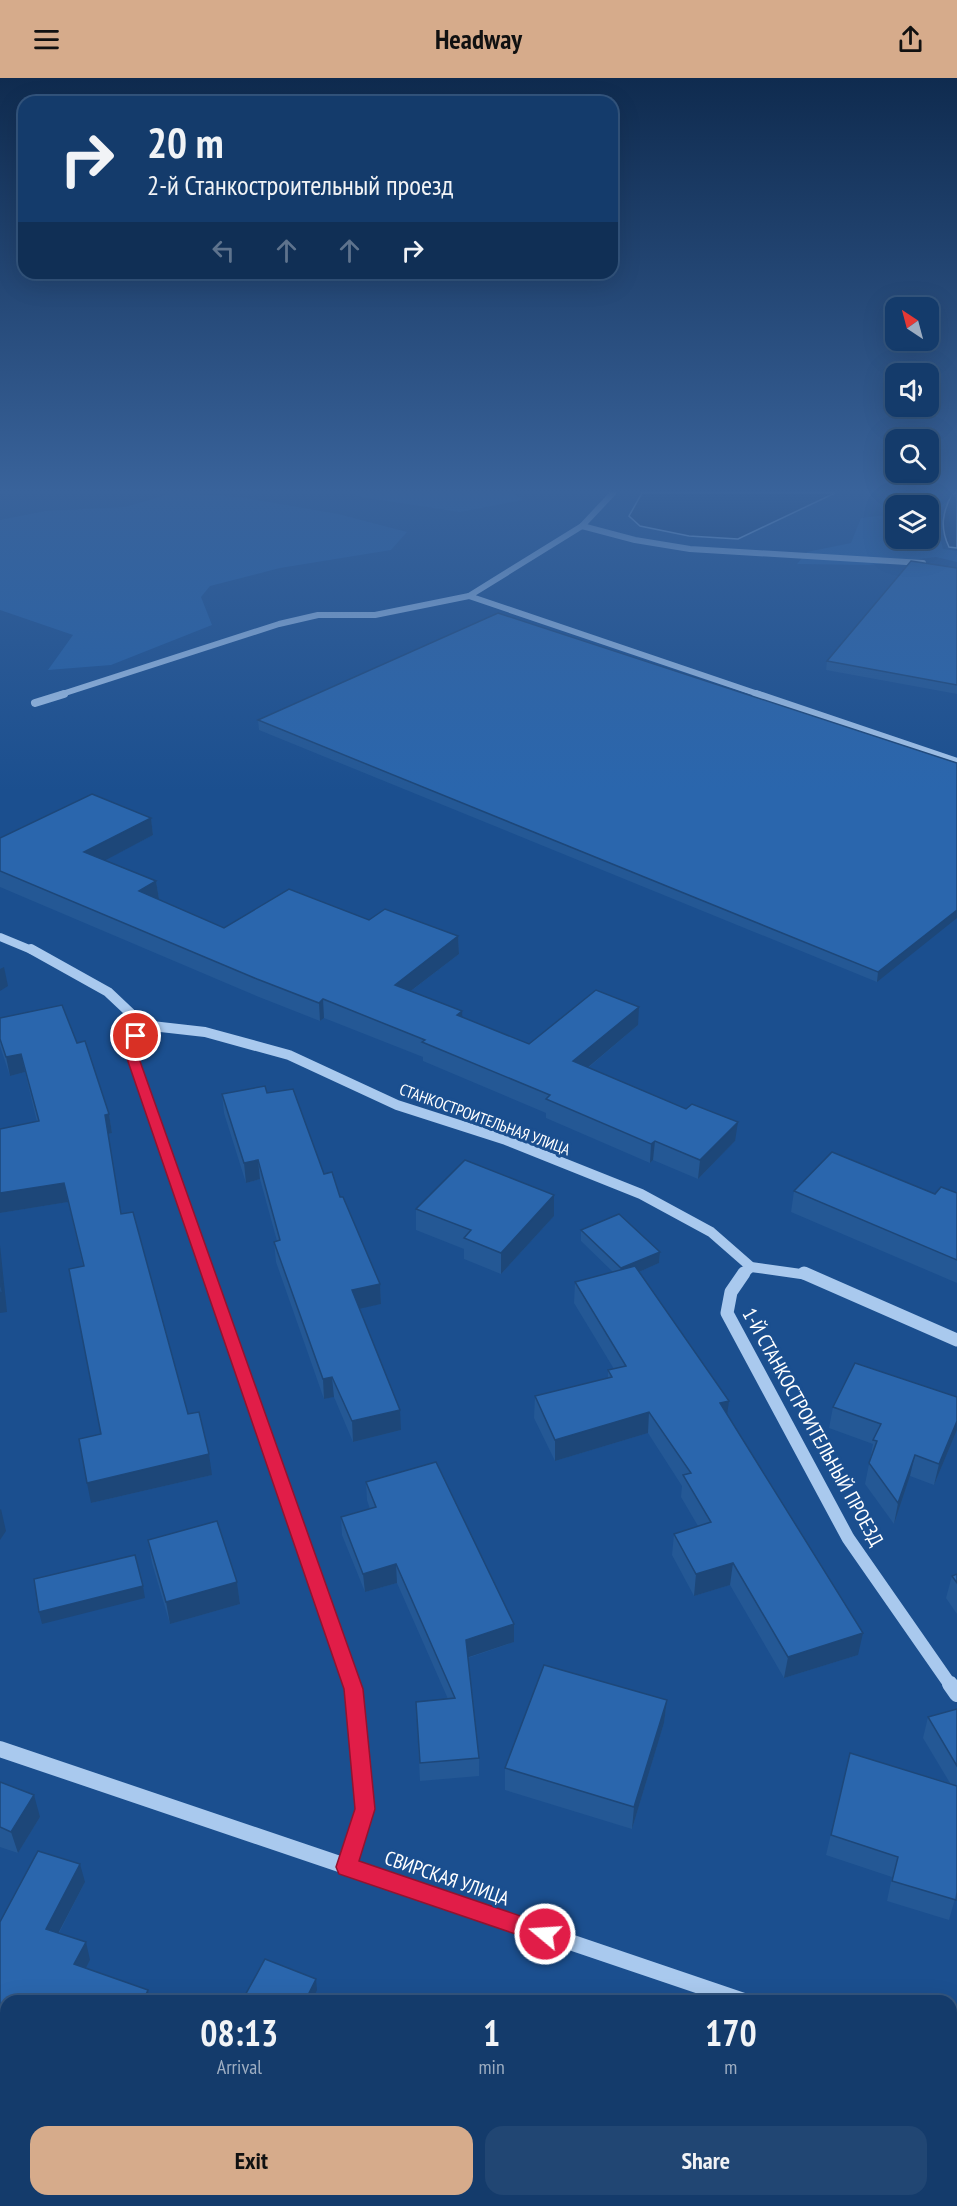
<!DOCTYPE html>
<html lang="en">
<head>
<meta charset="utf-8">
<style>
	:root { --surface:#143b6b; --page:#214673; --text:#f1f3f6; --muted:#9dadc1; --line:#33557e; --accent:#d6ab8b }
	body { margin:0; font-family:"PT Sans Narrow",sans-serif; background:var(--page); color:var(--text); height:100vh; display:flex; flex-direction:column; font-size:22px; white-space:nowrap }
	* { box-sizing:border-box; margin:0 }
	p { font-size:20px; color:var(--muted) }
	.icon { flex:none; width:33px; height:33px; fill:none; stroke:currentColor; stroke-width:2; stroke-linecap:round; stroke-linejoin:round }
	.map { position:relative; flex:1; overflow:hidden }
	.drawer { position:absolute; left:0px; top:1917px; width:957px; height:212px; display:flex; flex-direction:column; background:var(--surface); border-radius:18px 18px 0 0; box-shadow:0 6px 24px #0002,0 0 0 2px var(--line) }
	.drawer>* { flex:none }
	.guide { position:absolute; left:18px; top:18px; width:600px; height:183px; border-radius:18px; box-shadow:0 6px 24px #0002,0 0 0 2px var(--line); background:#143b6b; color:var(--text); overflow:hidden }
	.needle { width:39px; rotate:324deg }
	.controls { position:absolute; left:885px; top:219px; display:grid; gap:12px }
	.controls a { display:grid; place-items:center; width:54px; height:54px; border-radius:12px; background:var(--surface); box-shadow:0 6px 24px #0002,0 0 0 2px var(--line); font-size:30px }
	.pin { position:absolute; display:grid; place-items:center; width:51px; height:51px; color:#fff; margin:-26px; border:3px solid #fff; border-radius:50%; box-shadow:0 2px 6px #0007 }
	.me { position:absolute; width:66px; margin:-33px; rotate:288deg; stroke-linejoin:round; filter:drop-shadow(0 0 4px #0008) }
	.turn { display:flex; align-items:center; gap:21px; height:126px; padding:0 30px; font-size:27px }
	.turn .icon { width:78px; height:78px; stroke-width:2.5 }
	.turn b { display:block; font-size:42px; line-height:51px }
	.lanes { display:flex; align-items:center; height:57px; padding:0 30px; background:#0003; justify-content:center; gap:30px; direction:ltr }
	.lanes .off { opacity:.35 }
	.eta { display:flex; justify-content:space-evenly; align-items:center; height:102px; text-align:center }
	.eta b { font-size:36px; font-weight:700; line-height:42px }
	.button { display:flex; gap:12px; margin-top:auto; padding:12px 30px }
	.button a { flex:1; height:69px; border-radius:18px; background:var(--accent); color:#111; font-size:24px; font-weight:700; line-height:69px; text-align:center }
	.button a+a { background:var(--page); color:var(--text) }
	header { display:flex; justify-content:space-between; align-items:center; height:78px; padding:0 30px; background:var(--accent); color:#111; font-size:27px; font-weight:700 }
	.map>svg:first-child { display:block }
	.green { fill:#2461a8 }
	.water { fill:#123a6d; stroke:#9cc4f0; stroke-width:1.5 }
	.lines { fill:none; stroke-linecap:round; stroke-linejoin:round }
	.minor-far4 { stroke:#a9c9ee; stroke-width:6 }
	.minor-far3 { stroke:#a9c9ee; stroke-width:8 }
	.minor-far2 { stroke:#a9c9ee; stroke-width:10 }
	.minor-far1 { stroke:#a9c9ee; stroke-width:13 }
	.minor { stroke:#a9c9ee; stroke-width:16 }
	.wall { fill:#245895 }
	.shaded-wall { fill:#1d4779 }
	.building { fill:#2a66ad; stroke:#1d4779; stroke-width:1.5 }
	.route { fill:#e11d48; stroke:#92132f; stroke-width:1.5 }
	.labels { text-anchor:middle; dominant-baseline:central; stroke-width:6; stroke-linejoin:round; paint-order:stroke }
	.street-label { font-size:16px; fill:#fff; stroke:#1b4f8f }
	.near-street-label { font-size:20px; fill:#fff; stroke:#1b4f8f }
</style>
</head>
<body>
<header><svg class="icon" aria-label="menu" viewBox="0 0 24 24"><path d="M4 6h16M4 12h16M4 18h16"/></svg>Headway<svg class="icon" aria-label="share" viewBox="0 0 24 24"><path d="M12 15V3M7 8l5-5 5 5M5 13v7h14v-7"/></svg></header>
<div class="map">
<svg width="957" height="2128" viewBox="0 0 957 2128">
	<rect width="100%" height="100%" fill="#1b4f8f"/>
	<g class="green">
		<polygon points="173,415 239,419 338,436 407,454 391,472 280,490 210,508 201,519 212,547 111,587 48,592 73,557 0,532 0,442 45,433 125,429"/>
		<polygon points="354,415 512,415 523,422 460,434 361,419"/>
		<polygon points="895,436 896,460 928,460 929,440 936,441 943,471 957,473 957,484 936,479 869,487 797,486 807,474 851,465 861,440"/>
	</g>
	<g class="water">
		<polygon points="642,415 835,415 738,461 689,458 640,448 629,438"/>
		<path d="M957 415V470L949 469C940 450 942 435 952 416Z"/>
	</g>
	<g class="lines">
		<g class="minor-far4">
			<polyline points="613,415 582,448 469,518 761,617"/>
			<polyline points="582,448 635,462 690,471 923,485"/>
			<polyline points="59,617 279,546 318,537 375,537 469,518"/>
		</g>
		<g class="minor-far3">
			<polyline points="756,616 957,684"/>
			<polyline points="35,625 64,616"/>
			<polyline points="0,859 34,873"/>
		</g>
		<g class="minor-far2">
			<polyline points="31,871 108,914 143,947 205,954 289,977 397,1027 506,1062 641,1116 711,1154 751,1189 808,1197"/>
			<polyline points="143,947 129,969 209,1197"/>
			<polyline points="742,1197 751,1189"/>
		</g>
		<g class="minor-far1">
			<polyline points="208,1195 353,1608"/>
			<polyline points="744,1195 731,1214 727,1235 848,1460 951,1608"/>
			<polyline points="804,1195 957,1262"/>
		</g>
		<g class="minor">
			<polyline points="950,1606 957,1616"/>
			<polyline points="0,1671 744,1923"/>
			<polyline points="346,1789 365,1731 352,1606"/>
			<polyline points="951,1988 957,1989"/>
		</g>
	</g>
	<g class="wall">
		<polygon points="957,490 957,616 826,592 827,583"/>
		<polygon points="258,642 957,685 877,904 259,652"/>
		<polygon points="151,740 153,757 105,782 156,803 159,821 158,821 224,850 369,842 458,858 459,876 411,913 462,933 462,939 529,966 638,947 588,990 735,1063 698,1101 653,1082 650,1085 546,1040 546,1035 423,983 423,979 324,940 320,943 259,919 0,809 0,760"/>
		<polygon points="0,940 77,965 109,1036 112,1055 108,1056 121,1136 188,1336 212,1397 91,1425 101,1356 83,1188 68,1124 0,1135 0,1051 37,1044 25,994 10,998 0,968"/>
		<polygon points="267,1015 340,1119 380,1206 381,1226 360,1230 401,1352 353,1364 334,1319 324,1321 276,1184 274,1164 277,1163 260,1101 246,1105 224,1035 222,1016"/>
		<polygon points="794,1113 935,1116 957,1115 957,1205 791,1134"/>
		<polygon points="416,1131 554,1138 501,1196 464,1181 464,1171 416,1152"/>
		<polygon points="581,1152 660,1174 659,1185 639,1194 727,1337 858,1577 784,1600 730,1507 694,1518 672,1477 674,1456 698,1448 681,1419 682,1408 648,1355 555,1383 534,1340 535,1318 608,1300 608,1292 614,1291 574,1225 575,1204 613,1194 581,1163"/>
		<polygon points="957,1319 957,1352 934,1407 910,1398 894,1446 865,1406 873,1366 829,1350 833,1329"/>
		<polygon points="366,1404 514,1546 514,1564 468,1580 479,1680 479,1698 420,1703 416,1624 448,1621 397,1505 365,1514 342,1457 341,1439 370,1431 367,1422"/>
		<polygon points="148,1462 237,1504 240,1526 170,1546 152,1485"/>
		<polygon points="957,1496 957,1536 946,1520 952,1498"/>
		<polygon points="667,1622 664,1645 632,1751 505,1712 505,1690"/>
		<polygon points="957,1631 957,1814 949,1842 887,1823 892,1799 826,1777 850,1675 950,1705 923,1660 928,1639"/>
		<polygon points="0,1704 40,1739 18,1775 0,1769"/>
		<polygon points="85,1804 59,1855 90,1882 86,1890 148,1912 150,1923 6,1923 6,2007 0,2005 0,1844"/>
		<polygon points="265,2122 767,2122 784,2128 382,2128 369,2124 368,2128 280,2128"/>
	</g>
	<g class="shaded-wall">
		<polygon points="151,740 153,757 87,792 84,774"/>
		<polygon points="156,803 159,821 142,831 139,813"/>
		<polygon points="957,832 957,840 877,904 878,894"/>
		<polygon points="458,858 459,876 395,925 395,907"/>
		<polygon points="4,889 8,908 0,913 0,891"/>
		<polygon points="323,921 324,940 320,943 319,925"/>
		<polygon points="639,929 638,947 573,1002 573,983"/>
		<polygon points="462,933 463,951 457,937"/>
		<polygon points="21,976 25,994 10,998 6,979"/>
		<polygon points="109,1036 112,1055 108,1056 105,1037"/>
		<polygon points="738,1044 735,1063 698,1101 700,1082"/>
		<polygon points="655,1063 653,1082 650,1085 651,1066"/>
		<polygon points="258,1082 260,1101 246,1105 244,1085"/>
		<polygon points="64,1105 68,1124 0,1135 0,1115"/>
		<polygon points="554,1117 554,1138 501,1196 501,1175"/>
		<polygon points="0,1167 7,1234 0,1235"/>
		<polygon points="660,1174 659,1185 621,1202 621,1190"/>
		<polygon points="380,1206 381,1226 354,1232 352,1212"/>
		<polygon points="332,1299 334,1319 324,1321 323,1301"/>
		<polygon points="729,1323 726,1344 720,1325"/>
		<polygon points="400,1332 401,1352 353,1364 352,1343"/>
		<polygon points="649,1334 648,1355 555,1383 555,1362"/>
		<polygon points="957,1343 957,1352 934,1407 939,1386"/>
		<polygon points="209,1376 212,1397 91,1425 87,1405"/>
		<polygon points="915,1377 910,1398 894,1446 898,1425"/>
		<polygon points="1,1431 6,1453 0,1462 0,1432"/>
		<polygon points="733,1485 730,1507 694,1518 696,1496"/>
		<polygon points="396,1486 397,1505 365,1514 363,1496"/>
		<polygon points="237,1504 240,1526 170,1546 166,1524"/>
		<polygon points="143,1508 145,1520 42,1546 39,1534"/>
		<polygon points="514,1546 514,1564 466,1580 466,1562"/>
		<polygon points="863,1555 858,1577 784,1600 788,1579"/>
		<polygon points="667,1622 664,1645 632,1751 634,1729"/>
		<polygon points="34,1717 40,1739 18,1775 11,1754"/>
		<polygon points="80,1786 85,1804 51,1869 46,1851"/>
		<polygon points="86,1864 90,1882 79,1904 74,1886"/>
		<polygon points="316,1901 317,1912 312,1923 305,1923"/>
		<polygon points="148,1912 150,1923 143,1923"/>
		<polygon points="362,2122 369,2122 368,2128 360,2128"/>
	</g>
	<g class="building">
		<polygon points="911,483 957,490 957,607 827,583"/>
		<polygon points="498,535 957,685 957,832 878,894 258,642"/>
		<polygon points="92,716 151,740 84,774 156,803 139,813 224,850 289,811 369,842 385,831 458,858 395,907 462,933 457,937 529,966 596,912 639,929 573,983 686,1031 692,1026 738,1044 700,1082 655,1063 651,1066 546,1021 550,1017 422,964 425,962 323,921 319,925 257,901 0,793 0,760"/>
		<polygon points="62,927 77,965 85,963 109,1036 105,1037 121,1136 133,1134 188,1336 199,1334 209,1376 87,1405 79,1361 101,1356 69,1191 84,1188 64,1105 0,1115 0,1051 39,1043 21,976 6,979 0,961 0,940"/>
		<polygon points="265,1008 267,1015 293,1011 324,1096 332,1094 340,1119 343,1119 380,1206 352,1212 400,1332 352,1343 332,1299 323,1301 274,1164 280,1162 258,1082 244,1085 222,1016"/>
		<polygon points="832,1074 935,1116 941,1109 957,1115 957,1182 794,1113"/>
		<polygon points="465,1082 554,1117 501,1175 464,1160 471,1152 416,1131"/>
		<polygon points="619,1136 660,1174 621,1190 581,1152"/>
		<polygon points="635,1188 729,1323 720,1325 863,1555 788,1579 733,1485 696,1496 674,1456 711,1444 683,1397 691,1395 649,1334 555,1362 535,1318 612,1299 608,1292 626,1288 575,1204"/>
		<polygon points="0,1191 2,1214 0,1215"/>
		<polygon points="855,1285 957,1319 957,1343 939,1386 915,1377 898,1425 869,1385 877,1363 873,1362 881,1346 833,1329"/>
		<polygon points="436,1384 514,1546 466,1562 479,1680 420,1685 416,1624 455,1620 396,1486 363,1496 341,1439 376,1429 366,1404"/>
		<polygon points="217,1443 237,1504 166,1524 148,1462"/>
		<polygon points="135,1477 143,1508 39,1534 34,1501"/>
		<polygon points="957,1496 957,1505 952,1498"/>
		<polygon points="544,1587 667,1622 634,1729 505,1690"/>
		<polygon points="957,1631 957,1688 928,1639"/>
		<polygon points="850,1675 957,1708 957,1814 956,1822 892,1803 898,1779 831,1757"/>
		<polygon points="0,1704 34,1717 11,1754 0,1749"/>
		<polygon points="38,1773 80,1786 46,1851 86,1864 74,1886 148,1912 143,1923 6,1923 6,1992 0,1990 0,1844"/>
		<polygon points="265,1881 316,1901 305,1923 242,1923"/>
		<polygon points="311,2122 362,2122 360,2128 325,2128"/>
		<polygon points="420,2122 767,2122 784,2128 555,2128 545,2125 544,2128 437,2128"/>
	</g>
	<linearGradient id="sky" x2="0" y2="1"><stop stop-color="#0f2b4f"/><stop offset="0.58" stop-color="#39639b"/><stop offset="1" stop-color="#39639b" stop-opacity="0"/></linearGradient>
	<rect width="957" height="713" fill="url(#sky)"/>
	<polygon class="route" points="136,954 143,958 135,969 363,1611 375,1731 359,1783 553,1849 556,1856 553,1863 545,1866 339,1796 336,1789 355,1731 344,1611 123,969 132,955"/>
	<g class="labels">
		<g class="street-label">
			<text transform="translate(485 1041) rotate(20)">СТАНКОСТРОИТЕЛЬНАЯ УЛИЦА</text>
		</g>
		<g class="near-street-label">
			<text transform="translate(813 1349) rotate(61)">1-Й СТАНКОСТРОИТЕЛЬНЫЙ ПРОЕЗД</text>
			<text transform="translate(447 1800) rotate(19)">СВИРСКАЯ УЛИЦА</text>
		</g>
	</g>
</svg>
<div class="controls">
<a><svg class="needle" viewBox="-14 -14 28 28"><path d="M0-13l5 13h-10z" fill="#e53935"/><path d="M0 13l5-13h-10z" fill="#9dadc1"/></svg></a>
<a><svg class="icon" aria-label="sound" viewBox="0 0 24 24"><path d="M4 9h4l5-4v14l-5-4H4zM17 9q2 3 0 6"/></svg></a>
<a><svg class="icon" aria-label="search" viewBox="0 0 24 24"><circle cx="10" cy="10" r="6"/><path d="M15 15l6 6"/></svg></a>
<a><svg class="icon" aria-label="layers" viewBox="0 0 24 24"><path d="M12 4l9 5-9 5-9-5zM3 14l9 5 9-5"/></svg></a>
</div>
<div class="pin" style="left:136px;top:958px;background:#d93025"><svg class="icon" aria-label="arrive" viewBox="0 0 24 24"><path d="M6 21V4h12l-3 4 3 4H6"/></svg></div>
<svg class="me" style="left:545px;top:1856px" viewBox="-20 -20 40 40"><circle r="17" fill="#e11d48" stroke="#fff" stroke-width="3"/><path d="M0-11L8 9 0 5-8 9z" fill="#fff"/></svg>
<div class="guide">
<div class="turn"><svg class="icon" aria-label="right" viewBox="0 0 24 24"><path d="M7 20v-9h11M14 6l5 5-5 5"/></svg><div><b>20 m</b>2-й Станкостроительный проезд</div></div>
<div class="lanes"><svg class="icon off" aria-label="left" viewBox="0 0 24 24"><path d="M17 20v-9H6M10 6l-5 5 5 5"/></svg><svg class="icon off" aria-label="ahead" viewBox="0 0 24 24"><path d="M12 20V5M6 11l6-6 6 6"/></svg><svg class="icon off" aria-label="ahead" viewBox="0 0 24 24"><path d="M12 20V5M6 11l6-6 6 6"/></svg><svg class="icon" aria-label="right" viewBox="0 0 24 24"><path d="M7 20v-9h11M14 6l5 5-5 5"/></svg></div>
</div>
<section class="drawer">
<div class="eta">
<div><b>08:13</b><p>Arrival</p></div>
<div><b>1</b><p>min</p></div>
<div><b>170</b><p>m</p></div>
</div>
<div class="button"><a>Exit</a><a>Share</a></div>
</section>
</div>
</body>
</html>
